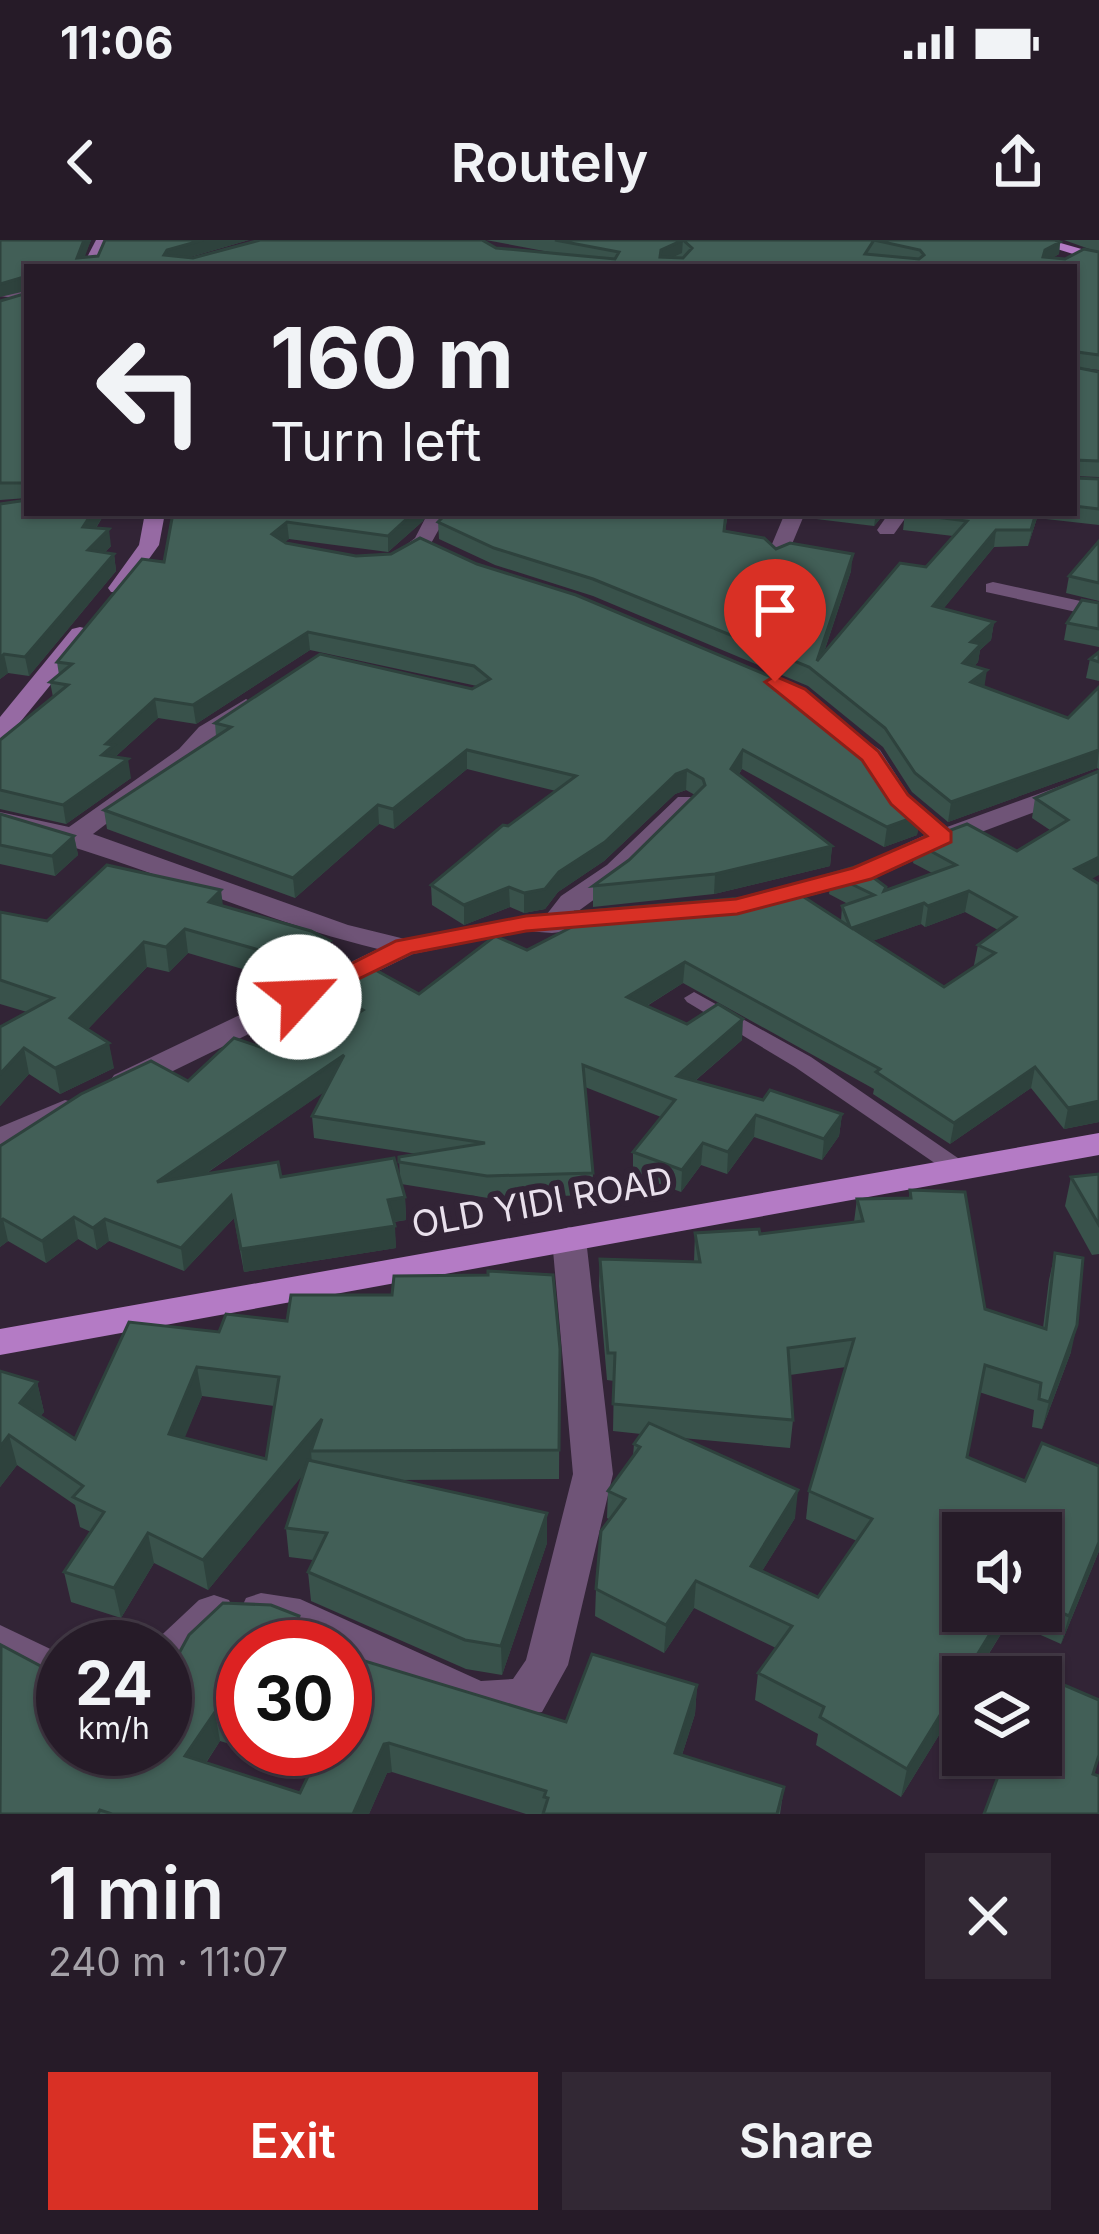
<!DOCTYPE html>
<html lang="en">
<head>
<meta charset="utf-8">
<style>
	:root { --surface:#261b28; --page:#322834; --text:#f1f3f6; --muted:#a4a1a8; --line:#423945; --accent:#d93025 }
	body { margin:0; font-family:Inter,sans-serif; background:var(--page); color:var(--text); height:100vh; display:flex; flex-direction:column; font-size:45px; white-space:nowrap }
	* { box-sizing:border-box; margin:0 }
	p { font-size:39px; color:var(--muted) }
	.icon { flex:none; width:66px; height:66px; fill:none; stroke:currentColor; stroke-width:2; stroke-linecap:round; stroke-linejoin:round }
	.map { position:relative; height:1574px; overflow:hidden }
	.details { display:flex; flex-direction:column; background:var(--surface); flex:1 }
	.details>* { flex:none }
	.hud { position:absolute; left:24px; top:24px; width:1053px; height:252px; border-radius:0px; box-shadow:0 3px 9px #0004,0 0 0 3px var(--line); background:#261b28; color:var(--text); overflow:hidden }
	.buttons { position:absolute; left:942px; top:1272px; display:grid; gap:24px }
	.buttons a { display:grid; place-items:center; width:120px; height:120px; border-radius:0px; background:var(--surface); box-shadow:0 3px 9px #0004,0 0 0 3px var(--line); font-size:60px }
	.speed { position:absolute; left:36px; top:1380px; display:flex; gap:24px; font-size:60px; font-weight:700; text-align:center }
	.speed>* { display:grid; place-content:center; width:156px; height:156px; border-radius:50%; background:var(--surface); box-shadow:0 3px 9px #0004,0 0 0 3px var(--line); line-height:1 }
	.speed small { font-size:30px; font-weight:400 }
	.speed .limit { border:18px solid #d22; background:#fff; color:#111 }
	.pin { position:absolute; display:grid; place-items:center; width:102px; height:102px; color:#fff; margin:-123px -51px; border-radius:50% 50% 50% 0; rotate:-45deg; box-shadow:0 0 12px #0007 }
	.pin .icon { rotate:45deg }
	.me { position:absolute; width:132px; margin:-66px; rotate:65deg; stroke-linejoin:round; filter:drop-shadow(0 0 9px #0008) }
	.turn { display:flex; align-items:center; gap:42px; height:252px; padding:0 48px; font-size:54px }
	.turn .icon { width:156px; height:156px; stroke-width:2.5 }
	.turn b { display:block; font-size:84px; line-height:102px }
	.round { display:grid; place-items:center; flex:none; width:126px; height:126px; border-radius:0px; background:var(--page) }
	.summary { display:flex; align-items:center; justify-content:space-between; height:204px; padding:0 48px }
	h1 { font-size:72px; font-weight:600; line-height:90px }
	.button { display:flex; gap:24px; margin-top:auto; padding:24px 48px }
	.button a { flex:1; height:138px; border-radius:0px; background:var(--accent); color:#fff; font-size:48px; font-weight:600; line-height:138px; text-align:center }
	.button a+a { background:var(--page); color:var(--text) }
	.status { display:flex; justify-content:space-between; align-items:center; height:84px; padding:0 60px; background:var(--surface); direction:ltr }
	.status svg { height:33px; fill:currentColor }
	header { display:flex; justify-content:space-between; align-items:center; height:156px; padding:0 48px; background:var(--surface); font-size:54px; font-weight:600 }
	.map>svg:first-child { display:block }
	.lines { fill:none; stroke-linecap:round; stroke-linejoin:round }
	.lane { fill:#6f5477; fill-rule:evenodd }
	.street { fill:#6f5477; fill-rule:evenodd }
	.secondary { fill:#966aa3; fill-rule:evenodd }
	.primary { fill:#b47bc5; fill-rule:evenodd }
	.wall { fill:#39524b; fill-rule:evenodd }
	.shaded-wall { fill:#2e423d }
	.building { fill:#425f57; stroke:#2e423d; stroke-width:3; fill-rule:evenodd }
	.route { fill:#d93025; stroke:#8d1f18; stroke-width:3 }
	.labels { text-anchor:middle; dominant-baseline:central; stroke-width:12; stroke-linejoin:round; paint-order:stroke }
	.street-label { font-size:36px; fill:#e9e0ec; stroke:#322436 }
</style>
</head>
<body>
<div class="status"><b>11:06</b><svg viewBox="0 0 49 12"><path d="M0 12V9h3v3zM5 12V6h3v6zM10 12V3h3v9zM15 12V0h3v12zM26 1h20v11H26zM47 4h2v5h-2z"/></svg></div>
<header><svg class="icon" aria-label="back" viewBox="0 0 24 24"><path d="M15 5l-7 7 7 7"/></svg>Routely<svg class="icon" aria-label="share" viewBox="0 0 24 24"><path d="M12 15V3M7 8l5-5 5 5M5 13v7h14v-7"/></svg></header>
<div class="map">
<svg width="1099" height="1574" viewBox="0 0 1099 1574">
	<rect width="100%" height="100%" fill="#322436"/>
	<g class="lines">
		<polygon class="lane" points="694,752 811,817 971,927 975,932 971,937 955,937 795,827 687,762 684,758"/>
		<g class="street">
			<polygon points="0,48 27,52 27,60 0,56"/>
			<polygon points="428,273 448,273 429,307 402,327 388,327 388,319 415,298"/>
			<polygon points="785,273 805,273 787,316 777,322 767,316"/>
			<polygon points="889,273 909,273 894,294 880,294 877,290"/>
			<polygon points="993,342 1099,365 1099,377 986,352 986,344"/>
			<path d="M246 459 258 466 254 471 93 594 348 685 405 699 547 674 561 656 607 625 678 557H696L700 562 625 637 577 672 623 673 627 679 623 685 552 693 526 691 413 714 136 849H114L109 842 114 835 378 709C249 678 130 616 0 588V572L69 587 179 509 199 487Z"/>
			<path d="M835 479 880 510 909 555 947 587 1099 532V548L952 603 871 640 756 670 746 668 742 662 746 656 853 628 925 595C885 561 868 525 827 491V481Z"/>
			<polygon points="65,860 76,863 81,870 76,877 0,911 0,887"/>
			<polygon points="569,987 581,991 586,999 613,1234 568,1425 542,1472 478,1481 345,1420 345,1407 318,1407 281,1390 246,1384 240,1371 246,1358 261,1353 300,1359 481,1441 513,1439 526,1420 573,1234 552,999 557,991"/>
			<path d="M214 1355 229 1360 235 1373C223 1398 191 1428 165 1438V1407L150 1406 199 1360Z"/>
			<polygon points="0,1385 63,1415 63,1455 0,1425"/>
		</g>
		<g class="secondary">
			<polygon points="96,0 110,0 96,27 82,27"/>
			<polygon points="145,273 165,273 159,305 125,352 111,352 108,348 139,305"/>
			<polygon points="80,387 88,389 88,399 8,497 0,499 0,477 72,389"/>
		</g>
		<g class="primary">
			<polygon points="1028,0 1050,0 1099,14 1099,22"/>
			<polygon points="1099,893 1099,915 0,1115 0,1089"/>
		</g>
	</g>
	<g class="wall">
		<polygon points="0,0 91,0 84,17 249,0 187,18 193,18 496,8 560,14 486,0 1055,0 1060,2 1059,14 1052,18 1065,19 1095,11 1064,0 1099,0 1099,130 1074,127 1099,132 1099,237 1074,236 1074,27 27,27 27,52"/>
		<polygon points="27,53 27,258 0,260 0,61"/>
		<polygon points="1074,238 1099,239 1099,285 1037,278 1028,306 994,307 943,369 994,382 991,400 980,410 978,422 974,426 985,447 1068,478 1099,447 1099,529 1097,528 948,582 912,552 883,507 808,446 593,356 495,325 439,299 438,282 728,273 725,291 851,331 824,412 926,327 953,296 903,290 905,273 1074,273"/>
		<polygon points="27,273 105,273 96,288 111,306 105,312 114,314 116,331 29,436 8,433 0,439"/>
		<polygon points="173,273 426,273 423,281 388,312 289,299 284,302 889,548 920,575 917,595 884,607 742,529 739,534 832,606 830,626 714,654 593,667 593,646 629,620 695,555 686,550 675,554 604,621 558,652 545,669 524,673 510,667 464,685 432,665 431,645 556,551 467,529 394,589 379,584 295,658 107,589 104,570 216,496 215,483 472,449 477,446 310,410 196,484 158,478 115,517 131,538 66,584 0,569 0,500 53,457 50,442 59,435 57,422 164,322"/>
		<polygon points="806,273 885,273 874,286 808,278"/>
		<polygon points="1099,301 1099,361 1066,353 1069,336"/>
		<polygon points="1099,363 1099,407 1064,400 1067,383"/>
		<polygon points="1099,412 1099,441 1086,438 1090,419"/>
		<path d="M1099 531 1091 639 1099 644V882L1064 889 1031 848 950 904 873 854 874 849 683 743 647 766 687 784 742 800 695 841 763 860 842 874 839 896 822 920 754 897 727 934 701 925 681 952 633 934V912L661 877 585 847 593 933 592 955 488 958 401 944 405 957 406 980 394 982 396 1008 244 1032 234 978 184 1031 109 1001 97 1010 78 999 46 1023 8 1001 0 1007V906L188 841 287 816 346 781 319 765 317 744 419 754 527 710 574 686V672L841 681 842 666 848 664 829 654 831 634 886 650 932 633 913 623 916 603 1017 611 1050 590 1032 578 1035 558ZM965 672 998 690 978 705 974 725 976 726 944 747 872 701 921 684 925 687ZM325 851 312 876 314 898 417 914 399 917 400 940 204 935Z"/>
		<polygon points="0,574 74,596 78,615 55,636 0,624"/>
		<polygon points="223,666 332,726 293,744 188,713 169,732 147,727 88,789 114,828 60,854 29,834 0,866 0,787 27,772 0,764 0,672 47,681"/>
		<polygon points="1099,934 1099,1014 1092,1015 1065,966 1071,937"/>
		<path d="M910 950 985 1069 1043 1088 1049 1040 1055 1013 1071 1112 1042 1189 1032 1187 1034 1170 979 1152 967 1217 1099 1311 1061 1404 1009 1381 901 1557 816 1505 818 1494 755 1460 758 1433 776 1408 694 1368 664 1413 595 1376 596 1349 609 1279 607 1278 608 1251 633 1216 634 1204 641 1194 613 1191 614 1141 607 1140 599 1046 600 1019 694 1022 695 993 760 994 854 982 857 959 909 958ZM846 1127 809 1251 806 1279 857 1301 818 1357 762 1331 795 1278 682 1198 790 1208 793 1180 790 1135ZM1041 1293V1371H963Z"/>
		<path d="M219 1092 560 1109 559 1239 400 1240 547 1303 502 1435 466 1429 311 1361 308 1332 313 1320 289 1317 286 1288 303 1234 208 1350 154 1323 121 1378 71 1362 64 1332 91 1292 80 1287 75 1265 17 1225 0 1247V1131L37 1142 44 1172 40 1176 75 1199ZM202 1156 274 1166 266 1219 184 1198Z"/>
		<polygon points="223,1363 271,1365 299,1376 303,1402 318,1407 243,1407 243,1508 220,1501 206,1523 300,1553 312,1528 247,1509 345,1509 345,1415 566,1482 592,1414 697,1445 695,1474 682,1515 784,1547 780,1574 526,1574 392,1532 387,1533 369,1574 0,1574 1,1405 63,1438 63,1509 165,1509 165,1439 189,1395"/>
	</g>
	<g class="shaded-wall">
		<polygon points="84,0 91,0 81,27 77,18"/>
		<polygon points="203,0 249,0 169,23 164,15 167,10"/>
		<polygon points="683,0 682,13 661,23 661,10"/>
		<polygon points="1060,2 1059,14 1043,23 1045,10"/>
		<polygon points="24,37 26,51 0,57 0,44"/>
		<polygon points="92,273 105,273 86,303 83,287"/>
		<polygon points="413,273 426,273 423,281 388,312 388,296"/>
		<polygon points="876,273 885,273 874,286"/>
		<polygon points="1036,273 1038,273 1037,278 1028,306"/>
		<polygon points="287,282 289,299 274,311 272,294"/>
		<polygon points="109,289 111,306 91,326 88,310"/>
		<polygon points="996,290 994,307 931,384 933,366"/>
		<polygon points="114,314 116,331 29,436 25,417"/>
		<polygon points="853,314 851,331 817,433 817,421"/>
		<polygon points="994,382 991,400 980,410 978,422 961,441 963,423 971,402"/>
		<polygon points="308,392 310,410 196,484 193,465"/>
		<polygon points="4,414 8,433 0,439 0,418"/>
		<polygon points="987,430 984,449 971,442"/>
		<polygon points="155,459 158,478 115,517 102,515 106,504"/>
		<polygon points="467,510 467,529 394,589 393,569"/>
		<polygon points="743,510 742,529 730,548 731,529"/>
		<polygon points="1099,510 1097,528 948,582 951,562"/>
		<polygon points="128,519 131,538 66,584 63,565"/>
		<polygon points="687,530 686,550 675,554 604,621 558,652 545,669 524,673 524,653 559,632 676,534"/>
		<polygon points="378,565 379,584 295,658 293,638"/>
		<polygon points="920,575 917,595 884,607 887,587"/>
		<polygon points="74,596 78,615 55,636 52,616"/>
		<polygon points="832,606 830,626 714,654 715,634"/>
		<polygon points="1099,617 1099,635 1071,650 1075,629"/>
		<polygon points="509,647 510,667 464,685 464,665"/>
		<polygon points="221,650 224,674 209,662"/>
		<polygon points="969,651 965,672 925,687 928,666"/>
		<polygon points="924,663 921,684 850,709 852,688"/>
		<polygon points="185,689 188,713 169,732 166,707"/>
		<polygon points="330,701 332,726 293,744 291,719"/>
		<polygon points="144,702 147,727 74,804 70,778"/>
		<polygon points="685,722 683,743 627,778 627,757"/>
		<polygon points="743,779 742,800 676,857 677,836"/>
		<polygon points="109,803 114,828 60,854 55,828"/>
		<polygon points="24,808 29,834 0,866 0,834"/>
		<polygon points="344,815 346,837 161,964 157,942"/>
		<polygon points="1035,827 1031,848 950,904 954,883"/>
		<polygon points="1099,861 1099,882 1064,889 1068,868"/>
		<polygon points="842,874 839,896 822,920 824,899"/>
		<polygon points="756,875 754,897 727,934 728,912"/>
		<polygon points="703,903 701,925 681,952 682,930"/>
		<polygon points="231,956 234,978 184,1031 181,1008"/>
		<polygon points="405,957 406,980 390,982 388,960"/>
		<polygon points="74,977 78,999 46,1023 42,1001"/>
		<polygon points="3,979 8,1001 0,1007 0,981"/>
		<polygon points="105,979 109,1001 97,1010 93,988"/>
		<polygon points="395,986 396,1008 244,1032 241,1009"/>
		<polygon points="1077,1085 1071,1112 1042,1189 1049,1162"/>
		<polygon points="197,1127 202,1156 174,1224 169,1194"/>
		<polygon points="37,1142 44,1172 28,1193 20,1163"/>
		<polygon points="322,1179 311,1211 312,1224 208,1350 203,1320"/>
		<polygon points="9,1195 17,1225 0,1247 0,1207"/>
		<polygon points="798,1250 795,1278 748,1354 751,1326"/>
		<polygon points="547,1273 547,1303 502,1435 501,1406"/>
		<polygon points="148,1293 154,1323 121,1378 114,1348"/>
		<polygon points="1099,1302 1099,1311 1061,1404 1069,1376"/>
		<polygon points="696,1341 694,1368 664,1413 666,1385"/>
		<polygon points="1004,1371 1011,1371 1009,1381 974,1437 964,1437"/>
		<polygon points="299,1376 303,1405 292,1399"/>
		<polygon points="963,1438 963,1456 901,1557 907,1529"/>
		<polygon points="697,1445 695,1474 673,1543 675,1513"/>
		<polygon points="215,1472 220,1501 191,1545 185,1516"/>
		<polygon points="389,1503 392,1532 387,1533 369,1574 353,1574 384,1504"/>
	</g>
	<g class="building">
		<path d="M0 0H84L77 18 98 16 105 0H203L167 10 164 15 193 18 260 0H482L496 8 615 19 619 12 555 0H1055L1060 2 1045 10 1043 17 1065 19 1084 9 1099 12V115L1077 112 1074 120V27H27V40L24 37 0 44ZM683 0 692 8 683 18 660 17 661 10ZM874 0 920 10 924 15 919 19 865 14Z"/>
		<polygon points="27,53 27,243 0,243 0,61"/>
		<polygon points="1074,127 1099,132 1099,221 1074,220"/>
		<polygon points="1074,238 1099,239 1099,269 1074,266"/>
		<polygon points="27,260 27,273 92,273 83,287 109,289 88,310 114,314 25,417 4,414 0,418 0,264"/>
		<polygon points="173,273 413,273 388,296 287,282 272,294 286,303 356,316 391,314 420,298 477,324 576,355 788,444 861,503 889,548 920,575 887,587 743,510 731,529 832,606 715,634 593,646 629,620 705,545 703,539 687,530 676,534 605,602 559,632 545,649 524,653 509,647 464,665 431,645 503,585 508,586 576,536 467,510 393,569 378,565 293,638 104,570 231,487 215,483 320,414 472,449 490,439 474,426 308,392 193,465 155,459 106,504 114,505 102,515 128,519 63,565 0,550 0,500 68,445 50,442 72,424 57,422 142,319 164,322"/>
		<polygon points="447,273 726,273 724,291 764,298 776,309 790,303 853,314 817,421 900,323 926,327 967,281 905,273 1036,273 1031,290 996,290 933,366 994,382 971,402 981,404 963,423 987,430 971,442 1068,478 1099,447 1099,510 951,562 915,533 885,488 809,427 593,339 494,308 438,282"/>
		<polygon points="1099,301 1099,343 1069,336"/>
		<polygon points="1082,360 1099,363 1099,389 1067,383"/>
		<polygon points="1099,412 1099,422 1090,419"/>
		<path d="M1099 531V617L1075 629 1099 644V861L1068 868 1035 827 954 883 876 832 880 829 685 722 627 757 687 784 718 764 743 779 677 836 763 860 770 850 842 874 824 899 756 875 728 912 703 903 682 930 633 912 675 860 583 825 593 933 487 936 399 922V917L485 903 312 876 344 815 157 942 278 922 281 937 394 918 405 957 388 960 395 986 241 1009 231 956 181 1008 105 979 93 988 74 977 42 1001 3 979 0 981V906L81 854 151 821 188 841 234 798 287 816 363 770 317 744 361 722 419 754 495 696 527 710 589 678 574 672 742 658 787 646 850 687 842 666 874 655 831 634 858 626 886 647 884 651 956 625 916 603 967 584 1017 611 1068 580 1035 558ZM969 651 1016 677 978 705 995 713 944 747 852 688 924 663 928 666Z"/>
		<polygon points="0,574 74,596 52,616 0,605"/>
		<polygon points="107,625 221,650 209,662 311,691 330,701 291,719 185,689 166,707 144,702 70,778 109,803 55,828 24,808 0,834 0,787 53,758 0,740 0,672 47,681"/>
		<polygon points="1099,934 1099,985 1071,937"/>
		<polygon points="910,950 965,952 985,1069 1046,1089 1055,1013 1083,1018 1077,1085 1049,1162 1039,1159 1041,1143 985,1125 967,1217 1025,1241 1042,1203 1099,1226 1099,1302 1069,1376 1041,1364 1041,1293 963,1293 963,1371 1004,1371 907,1529 820,1477 824,1467 758,1433 792,1386 696,1341 666,1385 596,1349 601,1291 625,1259 608,1251 640,1207 634,1204 649,1183 798,1250 751,1326 818,1357 872,1279 809,1251 854,1099 788,1108 793,1180 613,1164 615,1113 608,1113 600,1019 700,1022 695,993 759,989 760,994 863,981 857,959 911,958"/>
		<path d="M488 1031 553 1035 560 1109 559 1210 311 1211 322 1179 203 1320 148 1293 114 1348 64 1332 104 1272 73 1257 83 1246 9 1195 0 1207V1131L37 1142 20 1163 75 1199 129 1082 219 1092 226 1074 287 1081 291 1055H392L394 1036 488 1035ZM197 1127 279 1137 266 1219 169 1194Z"/>
		<polygon points="308,1220 547,1273 501,1406 465,1400 308,1332 327,1293 286,1288"/>
		<polygon points="223,1363 271,1365 299,1376 292,1399 318,1407 243,1407 243,1480 215,1472 185,1516 300,1553 321,1509 345,1509 345,1415 566,1482 592,1414 697,1445 675,1513 784,1547 777,1574 543,1574 548,1558 544,1557 546,1551 389,1503 384,1504 353,1574 112,1574 100,1570 98,1574 0,1574 1,1405 63,1438 63,1509 165,1509 165,1439 189,1395"/>
		<polygon points="1036,1433 1099,1460 1099,1515 1093,1534 1099,1536 1099,1574 984,1574 1006,1515 1041,1515 1041,1437 1035,1437"/>
	</g>
	<polygon class="route" points="775,436 805,449 878,511 908,555 951,592 951,602 871,639 737,674 526,691 412,713 309,763 290,763 286,757 396,701 526,676 736,659 853,628 927,596 891,564 862,520 765,442"/>
	<g class="labels">
		<g class="street-label">
			<text transform="translate(542 962) rotate(-10)">OLD YIDI ROAD</text>
		</g>
	</g>
</svg>
<div class="buttons">
<a><svg class="icon" aria-label="sound" viewBox="0 0 24 24"><path d="M4 9h4l5-4v14l-5-4H4zM17 9q2 3 0 6"/></svg></a>
<a><svg class="icon" aria-label="layers" viewBox="0 0 24 24"><path d="M12 4l9 5-9 5-9-5zM3 14l9 5 9-5"/></svg></a>
</div>
<div class="speed"><div>24<small>km/h</small></div><div class="limit">30</div></div>
<div class="pin" style="left:775px;top:442px;background:#d93025"><svg class="icon" aria-label="arrive" viewBox="0 0 24 24"><path d="M6 21V4h12l-3 4 3 4H6"/></svg></div>
<svg class="me" style="left:299px;top:757px" viewBox="-20 -20 40 40"><circle r="19" fill="#fff"/><path d="M0-13L10 11 0 6-10 11z" fill="#d93025"/></svg>
<div class="hud">
<div class="turn"><svg class="icon" aria-label="left" viewBox="0 0 24 24"><path d="M17 20v-9H6M10 6l-5 5 5 5"/></svg><div><b>160 m</b>Turn left</div></div>
</div>
</div>
<section class="details">
<div class="summary"><div><h1>1 min</h1><p>240 m · 11:07</p></div><a class="round"><svg class="icon" aria-label="close" viewBox="0 0 24 24"><path d="M6 6l12 12M18 6L6 18"/></svg></a></div>
<div class="button"><a>Exit</a><a>Share</a></div>
</section>
</body>
</html>
